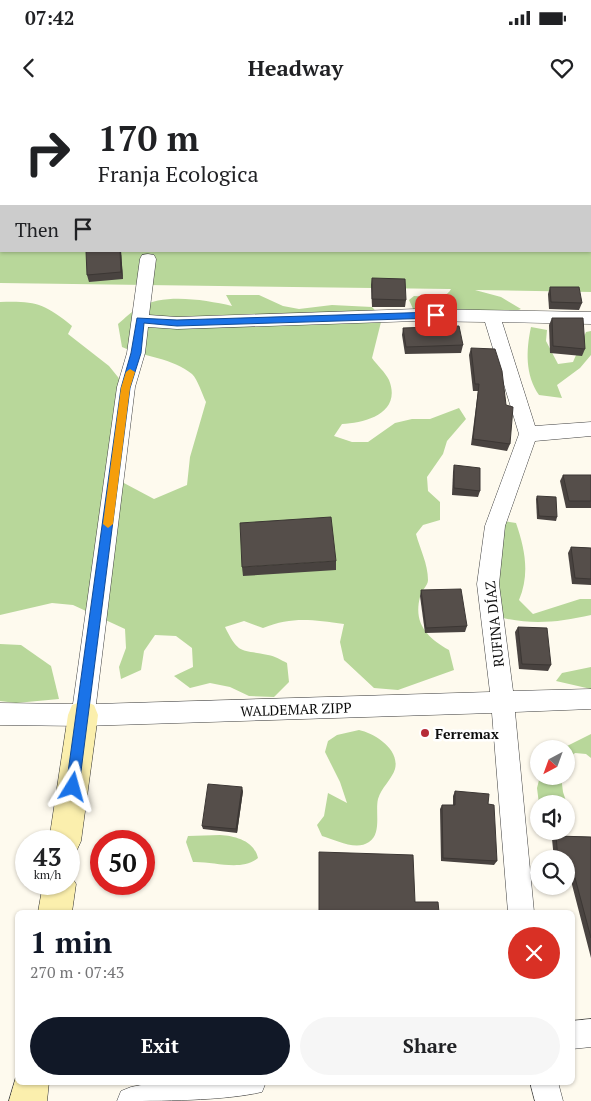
<!DOCTYPE html>
<html lang="en">
<head>
<meta charset="utf-8">
<style>
	:root { --surface:#fff; --page:#f6f6f6; --text:#202124; --muted:#757577; --accent:#111827 }
	body { margin:0; font-family:"PT Serif",serif; background:var(--page); color:var(--text); height:100vh; display:flex; flex-direction:column; font-size:19px; white-space:nowrap }
	* { box-sizing:border-box; margin:0 }
	p { font-size:16px; color:var(--muted) }
	.icon { flex:none; width:28px; height:28px; fill:none; stroke:currentColor; stroke-width:2; stroke-linecap:round; stroke-linejoin:round }
	.map { position:relative; flex:1; overflow:hidden }
	.sheet { position:absolute; left:15px; top:810px; width:560px; height:175px; display:flex; flex-direction:column; background:var(--surface); border-radius:8px; box-shadow:0 1px 4px #0004 }
	.sheet>* { flex:none }
	.top-card { position:absolute; left:0px; top:0px; width:591px; height:152px; box-shadow:0 1px 4px #0004; background:#fff; color:var(--text); overflow:hidden }
	.needle { width:32px; rotate:221deg }
	.fabs { position:absolute; left:530px; top:640px; display:grid; gap:10px }
	.fabs a { display:grid; place-items:center; width:45px; height:45px; border-radius:50%; background:var(--surface); box-shadow:0 1px 4px #0004; font-size:25px }
	.speed { position:absolute; left:15px; top:730px; display:flex; gap:10px; font-size:25px; font-weight:700; text-align:center }
	.speed>* { display:grid; place-content:center; width:65px; height:65px; border-radius:50%; background:var(--surface); box-shadow:0 1px 4px #0004; line-height:1 }
	.speed small { font-size:12px; font-weight:400 }
	.speed .limit { border:8px solid #d22; background:#fff; color:#111 }
	.pin { position:absolute; display:grid; place-items:center; width:42px; height:42px; color:#fff; margin:-21px; border-radius:10px; box-shadow:0 2px 8px #0006 }
	.me { position:absolute; width:55px; margin:-28px; rotate:8deg; stroke-linejoin:round; filter:drop-shadow(0 0 4px #0008) }
	.turn { display:flex; align-items:center; gap:18px; height:105px; padding:0 15px; font-size:22px }
	.turn .icon { width:65px; height:65px; stroke-width:2.5 }
	.turn b { display:block; font-size:35px; line-height:42px }
	.then { display:flex; align-items:center; height:48px; padding:0 15px; background:#0003; gap:10px; font-size:19px }
	.round { display:grid; place-items:center; flex:none; width:52px; height:52px; border-radius:26px; background:var(--page) }
	.summary { display:flex; align-items:center; justify-content:space-between; height:85px; padding:0 15px }
	h1 { font-size:30px; font-weight:800; line-height:38px; color:var(--accent) }
	.primary-button { display:flex; gap:10px; margin-top:auto; padding:10px 15px }
	.primary-button a { flex:1; height:58px; border-radius:30px; background:var(--accent); color:#fff; font-size:20px; font-weight:800; line-height:58px; text-align:center }
	.primary-button a+a { background:var(--page); color:var(--text) }
	.status { display:flex; justify-content:space-between; align-items:center; height:35px; padding:0 25px; background:var(--surface); direction:ltr }
	.status svg { height:14px; fill:currentColor }
	header { display:flex; justify-content:space-between; align-items:center; height:65px; padding:0 15px; background:var(--surface); font-size:22px; font-weight:800 }
	.map>svg:first-child { display:block }
	.forest { fill:#b8d79a; fill-rule:evenodd }
	.lines { fill:none; stroke-linecap:round; stroke-linejoin:round }
	.minor-casing { stroke:#404040; stroke-width:1 }
	.secondary-casing { stroke:#2f2f2f; stroke-width:1 }
	.path { stroke:#2f2f2f; stroke-width:2.5; stroke-dasharray:4 2; stroke-linecap:butt }
	.minor { fill:#fff; fill-rule:evenodd }
	.secondary { fill:#fbefad; fill-rule:evenodd }
	.wall { fill:#494340 }
	.shaded-wall { fill:#3c3734 }
	.building { fill:#554e4a; stroke:#3c3734 }
	.route { fill:#1a73e8; stroke:#114b97 }
	.slow { fill:#f59e0b }
	.poi-dot { fill:#b62c38; stroke:#fff; stroke-width:2 }
	.labels { text-anchor:middle; dominant-baseline:central; stroke-width:5; stroke-linejoin:round; paint-order:stroke }
	.street-label { font-size:14px; fill:#0d0d0d; stroke:#fff }
	.poi-label { font-size:14px; font-weight:bold; fill:#0d0d0d; stroke:#fff; text-anchor:start }
</style>
</head>
<body>
<div class="status"><b>07:42</b><svg viewBox="0 0 49 12"><path d="M0 12V9h3v3zM5 12V6h3v6zM10 12V3h3v9zM15 12V0h3v12zM26 1h20v11H26zM47 4h2v5h-2z"/></svg></div>
<header><svg class="icon" aria-label="back" viewBox="0 0 24 24"><path d="M15 5l-7 7 7 7"/></svg>Headway<svg class="icon" aria-label="heart" viewBox="0 0 24 24"><path d="M12 20l-8-8c-3-5 5-10 8-4 3-6 11-1 8 4z"/></svg></header>
<div class="map">
<svg width="591" height="1001" viewBox="0 0 591 1001">
	<rect width="100%" height="100%" fill="#fefaee"/>
	<g class="forest">
		<path d="M0 0H591V192L475 190 501 197 521 209C512 214 431 211 414 211L409 200 414 196C427 196 443 203 451 189L0 183ZM1 1H590V151H1Z"/>
		<path d="M226 195H259L283 206 299 209 332 205 372 207 382 218 372 258C377 265 385 272 389 280 402 313 366 323 342 324L334 336 352 342H368L395 323 412 319H430L459 308 466 319 447 341 443 354 427 377 428 391 440 402V420L423 425 416 434C420 449 428 464 428 480 428 486 421 490 420 497 413 524 428 538 449 550L454 570 398 590 374 588 344 560 340 542 344 524C313 520 293 516 263 528L244 521 225 527C239 556 242 549 268 555 275 556 281 560 287 563L289 582 274 597 249 596 230 587 210 583 190 588 174 576 193 567 192 548 176 536 155 535 144 551 141 570 121 579 119 567 126 548 125 529 73 505 52 503 0 515V202C35 201 44 203 72 226L68 234 109 266 126 287 122 382 154 399 187 385 190 357 206 302C202 294 198 280 192 274 173 258 144 257 122 247L118 224C125 218 132 211 140 207 165 193 205 200 232 206Z"/>
		<path d="M531 227 547 230 546 241 558 264 573 262 586 232 591 231V255L580 268 557 285 562 298 539 295C525 275 526 250 531 227Z"/>
		<path d="M498 420 516 423C525 449 530 474 519 500L533 514 580 499H591V515C560 522 534 525 503 518L495 475Z"/>
		<polygon points="0,544 21,545 51,566 59,599 16,603 0,601"/>
		<polygon points="591,567 591,589 556,581 562,573"/>
		<path d="M359 630C374 633 400 649 395 669 392 679 381 688 378 699 375 712 382 734 369 742 356 751 336 740 322 736L317 725 324 716 328 693 347 703 340 682 325 652 328 641 337 635Z"/>
		<polygon points="591,634 591,658 586,654 575,653 566,661 566,649 561,649"/>
		<polygon points="540,676 561,676 563,692 567,704 566,705 539,704 537,688"/>
		<path d="M220 735C236 736 254 741 258 758 241 772 213 761 193 762L186 742 188 736Z"/>
	</g>
	<g class="lines">
		<g class="minor-casing">
			<g id="minor">
				<path d="M148 154 154 155 156 159 149 215 177 217 417 209 591 212V224L502 222 535 326 591 322V336L535 341 505 426 499 484 513 591 591 589V609L515 612 534 812H508L492 613 83 626 0 625V603L73 604 117 287 127 253 140 159 142 155ZM417 221 485 222 519 334 485 426 477 484 490 592 96 604 135 287 145 253 148 227 177 229Z"/>
				<polygon points="591,919 591,947 572,949 572,921"/>
				<path d="M157 982H266L262 992C224 1001 159 1001 117 1001L121 991 131 987Z"/>
				<polygon points="530,982 558,982 563,1001 535,1001"/>
			</g>
		</g>
		<g class="secondary-casing">
			<g id="secondary">
				<polygon points="83,601 94,605 98,615 81,741 76,752 69,756 69,741 49,741 68,615 72,605"/>
				<polygon points="69,772 76,784 72,812 38,812 43,784 69,784"/>
				<polygon points="18,970 18,982 49,982 47,1001 9,1001"/>
			</g>
		</g>
		<polyline class="path" points="252,0 254,1"/>
		<use href="#minor" class="minor"/>
		<use href="#secondary" class="secondary"/>
	</g>
	<g class="wall">
		<polygon points="121,151 123,179 89,182 87,175"/>
		<polygon points="372,178 406,200 405,207 372,207 371,185"/>
		<polygon points="550,187 582,203 579,210 549,209 548,194"/>
		<polygon points="552,218 585,249 582,256 550,253 549,225"/>
		<polygon points="403,228 463,245 461,253 405,254 402,235"/>
		<polygon points="471,248 510,344 507,351 471,345 478,291 473,291 469,255"/>
		<polygon points="454,365 480,391 478,397 452,395 453,372"/>
		<polygon points="563,375 591,375 591,408 566,408 560,381"/>
		<polygon points="537,396 557,417 556,421 537,419 536,399"/>
		<polygon points="571,447 591,448 591,485 572,484 568,453"/>
		<polygon points="336,461 336,470 243,476 242,467"/>
		<polygon points="421,490 467,526 465,532 425,533 420,496"/>
		<polygon points="518,527 551,565 548,571 519,569 515,532"/>
		<polygon points="243,691 237,733 203,729 202,726"/>
		<polygon points="455,691 488,704 497,761 494,765 441,761 440,709 442,705 453,705 453,696"/>
		<polygon points="556,736 591,737 591,858 570,777 566,777 566,759 554,759 552,739"/>
	</g>
	<g class="shaded-wall">
		<polygon points="120,151 121,151 123,179 121,172"/>
		<polygon points="242,687 243,691 237,733 236,729"/>
	</g>
	<g class="building">
		<polygon points="86,151 120,151 121,172 87,175"/>
		<polygon points="372,178 405,179 406,200 372,199"/>
		<polygon points="550,187 579,187 582,203 551,202"/>
		<polygon points="552,218 583,218 585,249 553,246"/>
		<polygon points="459,226 463,245 406,247 403,228"/>
		<polygon points="471,248 495,249 502,271 506,305 513,307 510,344 473,339 479,284 475,284"/>
		<polygon points="454,365 480,368 480,391 454,388"/>
		<polygon points="563,375 591,375 591,401 569,401"/>
		<polygon points="537,396 556,397 557,417 539,416"/>
		<polygon points="331,417 336,461 242,467 240,423"/>
		<polygon points="571,447 591,448 591,479 575,478"/>
		<polygon points="461,489 467,526 426,528 421,490"/>
		<polygon points="518,527 547,528 551,565 522,564"/>
		<polygon points="208,684 242,687 236,729 202,726"/>
		<polygon points="455,691 489,694 488,704 494,705 497,761 443,758 442,705 455,705"/>
		<polygon points="556,736 591,737 591,838 574,774 566,773 566,759 558,759"/>
		<polygon points="319,752 413,755 415,802 438,802 439,812 319,812"/>
	</g>
	<polygon class="route" points="436,212 440,215 436,218 177,226 144,223 141,253 130,288 79,687 77,692 73,693 68,692 66,687 121,288 131,253 137,218 177,220"/>
	<polygon class="slow" points="130,269 135,272 130,288 113,424 108,428 103,424 121,288 126,272"/>
	<circle class="poi-dot" cx="425" cy="633" r="5"/>
	<g class="labels">
		<g class="street-label">
			<text transform="translate(494 524) rotate(-96)">RUFINA DÍAZ</text>
			<text transform="translate(296 609) rotate(-2)">WALDEMAR ZIPP</text>
		</g>
		<g class="poi-label">
			<text x="435" y="633">Ferremax</text>
		</g>
	</g>
</svg>
<div class="fabs">
<a><svg class="needle" viewBox="-14 -14 28 28"><path d="M0-13l5 13h-10z" fill="#e53935"/><path d="M0 13l5-13h-10z" fill="#757577"/></svg></a>
<a><svg class="icon" aria-label="sound" viewBox="0 0 24 24"><path d="M4 9h4l5-4v14l-5-4H4zM17 9q2 3 0 6"/></svg></a>
<a><svg class="icon" aria-label="search" viewBox="0 0 24 24"><circle cx="10" cy="10" r="6"/><path d="M15 15l6 6"/></svg></a>
</div>
<div class="speed"><div>43<small>km/h</small></div><div class="limit">50</div></div>
<div class="pin" style="left:436px;top:215px;background:#d93025"><svg class="icon" aria-label="arrive" viewBox="0 0 24 24"><path d="M6 21V4h12l-3 4 3 4H6"/></svg></div>
<svg class="me" style="left:73px;top:687px" viewBox="-20 -20 40 40"><path d="M0-17L14 15 0 8-14 15z" fill="#1a73e8" stroke="#fff" stroke-width="4"/></svg>
<div class="top-card">
<div class="turn"><svg class="icon" aria-label="right" viewBox="0 0 24 24"><path d="M7 20v-9h11M14 6l5 5-5 5"/></svg><div><b>170 m</b>Franja Ecologica</div></div>
<div class="then">Then<svg class="icon" aria-label="arrive" viewBox="0 0 24 24"><path d="M6 21V4h12l-3 4 3 4H6"/></svg></div>
</div>
<section class="sheet">
<div class="summary"><div><h1>1 min</h1><p>270 m · 07:43</p></div><a class="round" style="background:#d93025;color:#fff"><svg class="icon" aria-label="close" viewBox="0 0 24 24"><path d="M6 6l12 12M18 6L6 18"/></svg></a></div>
<div class="primary-button"><a>Exit</a><a>Share</a></div>
</section>
</div>
</body>
</html>
